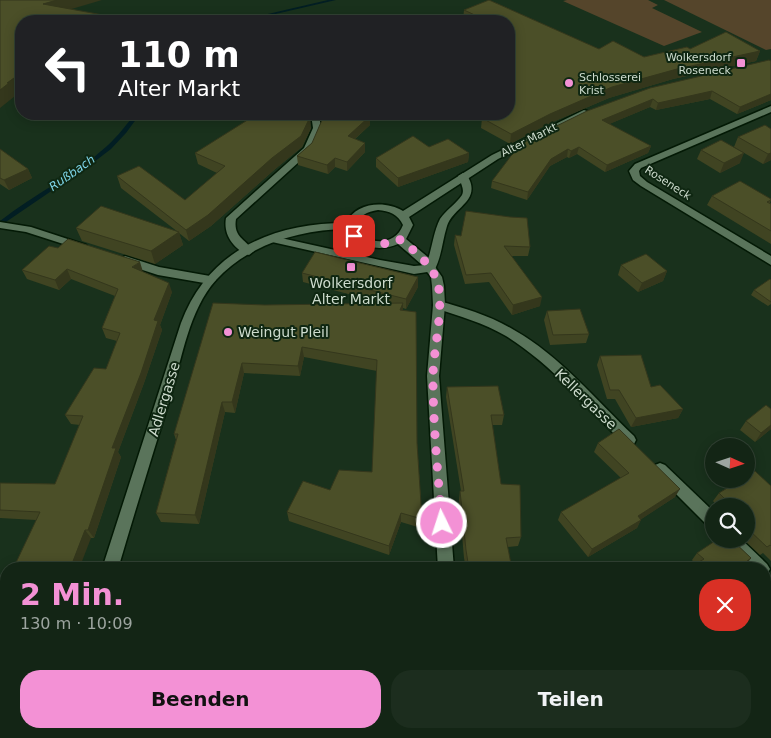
<!DOCTYPE html>
<html lang="de">
<head>
<meta charset="utf-8">
<style>
	:root { --surface:#132515; --page:#1c2d1e; --text:#f1f3f6; --muted:#9da5a0; --line:#324234; --accent:#f391d5 }
	body { margin:0; font-family:"DejaVu Sans",sans-serif; background:var(--page); color:var(--text); height:100vh; display:flex; flex-direction:column; font-size:19px; white-space:nowrap }
	* { box-sizing:border-box; margin:0 }
	p { font-size:16px; color:var(--muted) }
	.icon { flex:none; width:28px; height:28px; fill:none; stroke:currentColor; stroke-width:2; stroke-linecap:round; stroke-linejoin:round }
	.map { position:relative; flex:1; overflow:hidden }
	.sheet { position:absolute; left:0px; top:562px; width:771px; height:176px; display:flex; flex-direction:column; background:var(--surface); border-radius:20px 20px 0 0; box-shadow:0 2px 12px #0003,0 0 0 1px var(--line) }
	.sheet>* { flex:none }
	.banner { position:absolute; left:15px; top:15px; width:500px; height:105px; border-radius:20px; box-shadow:0 2px 12px #0003,0 0 0 1px var(--line); background:#202124; color:#fff; overflow:hidden }
	.needle { width:32px; rotate:93deg }
	.controls { position:absolute; left:705px; top:438px; display:grid; gap:10px }
	.controls a { display:grid; place-items:center; width:50px; height:50px; border-radius:50%; background:var(--surface); box-shadow:0 2px 12px #0003,0 0 0 1px var(--line); font-size:25px }
	.pin { position:absolute; display:grid; place-items:center; width:42px; height:42px; color:#fff; margin:-21px; border-radius:10px; box-shadow:0 2px 8px #0006 }
	.me { position:absolute; width:55px; margin:-28px; rotate:356deg; stroke-linejoin:round; filter:drop-shadow(0 0 4px #0008) }
	.turn { display:flex; align-items:center; gap:18px; height:105px; padding:0 20px; font-size:22px }
	.turn .icon { width:65px; height:65px; stroke-width:2.5 }
	.turn b { display:block; font-size:35px; line-height:42px }
	.round { display:grid; place-items:center; flex:none; width:52px; height:52px; border-radius:20px; background:var(--page) }
	.summary { display:flex; align-items:center; justify-content:space-between; height:85px; padding:0 20px }
	h1 { font-size:30px; font-weight:800; line-height:38px; color:var(--accent) }
	.button { display:flex; gap:10px; margin-top:auto; padding:10px 20px }
	.button a { flex:1; height:58px; border-radius:20px; background:var(--accent); color:#111; font-size:20px; font-weight:800; line-height:58px; text-align:center }
	.button a+a { background:var(--page); color:var(--text) }
	.map>svg:first-child { display:block }
	.green { fill:#55452b }
	.lines { fill:none; stroke-linecap:round; stroke-linejoin:round }
	.stream { fill:#021e23; fill-rule:evenodd }
	.street-casing { stroke:#031905; stroke-width:3 }
	.secondary-casing { stroke:#031905; stroke-width:3 }
	.street { fill:#5a745b; fill-rule:evenodd }
	.secondary { fill:#5a745b; fill-rule:evenodd }
	.wall { fill:#404422 }
	.shaded-wall { fill:#34371c }
	.building { fill:#4b4f28; stroke:#34371c }
	.route { stroke:#f391d5; stroke-width:9; stroke-dasharray:0 16.2 }
	.poi-dot { fill:#f391d5; stroke:#0f2712; stroke-width:2 }
	.labels { text-anchor:middle; dominant-baseline:central; stroke-width:4; stroke-linejoin:round; paint-order:stroke }
	.far-poi-label { font-size:11px; fill:#cddbcd; stroke:#0f2712; text-anchor:end }
	.far-street-label { font-size:11px; fill:#cddbcd; stroke:#0f2712 }
	.far-water-label { font-size:12px; font-style:italic; fill:#7dd4e7; stroke:#0f2712 }
	.poi-label { font-size:14px; fill:#cddbcd; stroke:#0f2712 }
	.street-label { font-size:14px; fill:#cddbcd; stroke:#0f2712 }
</style>
</head>
<body>
<div class="map">
<svg width="771" height="738" viewBox="0 0 771 738">
	<rect width="100%" height="100%" fill="#19311c"/>
	<g class="green">
		<polygon points="567,0 648,0 658,5 652,8 702,32 664,46 563,1"/>
		<polygon points="664,0 771,0 771,49 766,50"/>
	</g>
	<g class="lines">
		<g class="stream">
			<polygon points="328,0 336,0 245,21 238,21"/>
			<path d="M135 114H140L126 133 111 149 94 162 0 226V221C34 194 75 175 107 146 118 136 126 125 135 114Z"/>
		</g>
		<g class="street-casing">
			<g id="street">
				<polygon points="771,106 771,112 641,168 639,171 640,176 647,182 771,256 771,265 641,186 633,180 629,171 635,164"/>
				<path d="M311 114H319L321 128 311 151 236 219C233 237 245 239 254 251L249 255C233 249 223 234 226 218L304 148 313 128Z"/>
				<path d="M463 173C468 175 468 177 470 181 478 202 453 208 447 226 442 242 442 256 434 271L414 274 272 242 267 239 272 236 380 260 414 266 426 265C432 250 433 233 440 219 446 210 456 204 462 195 465 189 460 182 458 176Z"/>
				<polygon points="0,222 31,227 86,245 87,247 82,250 26,232 0,228"/>
				<polygon points="125,256 159,267 210,276 216,280 210,284 158,275 121,263 120,260"/>
				<path d="M439 301C464 308 491 316 514 330 560 356 596 400 634 436L636 440 634 444 629 446 624 444C587 407 551 364 506 336 484 323 459 316 435 308L433 305Z"/>
				<polygon points="660,463 665,465 714,512 714,529 709,527 655,473 653,469 655,465"/>
				<polygon points="724,539 741,539 767,564 770,569 767,574 765,575 765,569 751,569 726,544"/>
			</g>
		</g>
		<g class="secondary-casing">
			<g id="secondary">
				<path d="M584 110 587 111V115L498 159 409 217 413 225 406 239 429 258 442 277 444 286 445 305 439 376 454 569H438L427 376 433 305 432 286 431 277 421 264 398 244C380 252 356 248 346 229 299 230 249 244 216 280 189 310 182 358 171 395 153 453 135 511 118 569H102L181 323C208 251 272 223 346 223 356 202 385 200 403 211L492 155ZM378 210C389 211 398 214 403 225 395 247 365 246 355 226 359 215 367 212 378 210Z"/>
				<polygon points="47,732 65,732 63,738 45,738"/>
				<polygon points="461,732 479,732 480,738 462,738"/>
			</g>
		</g>
		<use href="#street" class="street"/>
		<use href="#secondary" class="secondary"/>
	</g>
	<g class="wall">
		<polygon points="489,0 599,49 613,41 644,57 687,47 690,49 726,32 760,51 756,61 673,79 609,98 548,124 510,144 481,128 482,118 490,114 509,114 509,21 465,21 466,21 463,20 464,10"/>
		<polygon points="771,61 771,100 737,114 710,99 656,110 650,107 609,124 651,146 648,153 605,172 577,154 569,158 567,157 550,166 527,200 491,188 492,181 587,111"/>
		<polygon points="370,116 370,125 355,139 365,143 365,152 347,171 335,167 328,174 298,165 297,156 312,143 336,118"/>
		<polygon points="311,128 302,147 274,170 211,226 189,241 179,233 183,245 155,264 82,241 76,228 178,232 121,188 117,176 185,200 217,173 198,164 195,153"/>
		<polygon points="771,129 771,160 763,164 734,147 738,137"/>
		<polygon points="429,147 469,153 468,162 398,187 376,167 376,158"/>
		<polygon points="0,149 28,169 32,178 9,190 0,184"/>
		<polygon points="701,150 740,163 720,173 697,159"/>
		<polygon points="712,196 771,199 770,203 771,204 771,244 707,205"/>
		<polygon points="455,235 530,247 528,256 512,256 540,306 512,315 489,282 465,284 454,245"/>
		<polygon points="58,248 143,272 172,292 160,325 162,330 144,383 118,452 121,457 94,538 91,538 36,520 0,518 0,483 55,484 80,425 71,424 65,415 106,369 117,341 106,338 102,328 115,296 71,279 59,290 27,279 22,270"/>
		<polygon points="621,265 667,271 663,281 638,292 618,275"/>
		<polygon points="302,273 418,287 406,309 403,308 403,310 417,443 422,519 421,528 401,522 389,555 289,521 287,512 330,490 372,472 377,371 304,357 300,376 244,373 235,413 225,412 199,524 161,522 156,513 176,440 174,434 265,305 386,304 303,282"/>
		<polygon points="770,279 771,304 768,306 751,295 754,290"/>
		<polygon points="547,311 589,334 586,343 550,345 544,320"/>
		<polygon points="600,356 651,387 683,409 678,418 631,427 615,399 607,399 597,365"/>
		<polygon points="447,387 504,415 502,425 492,425 501,484 521,537 518,546 507,547 512,569 466,569 464,558 459,500 460,491 461,491 446,397"/>
		<polygon points="771,409 771,429 755,442 740,430 746,421"/>
		<polygon points="598,443 675,497 641,519 637,528 588,557 558,520 561,512 621,478 594,452"/>
		<polygon points="771,486 771,561 763,553 760,555 743,539 746,539 746,506 717,506 713,501 719,493"/>
		<polygon points="697,553 751,558 745,566 740,569 687,569 695,564 692,560"/>
		<polygon points="396,732 434,732 396,737"/>
		<polygon points="499,732 568,732 570,738 500,738"/>
		<polygon points="606,732 636,732 613,738 610,738"/>
	</g>
	<g class="shaded-wall">
		<polygon points="57,0 102,0 48,16 43,4"/>
		<polygon points="103,15 105,21 94,21"/>
		<polygon points="760,51 756,61 673,79 609,98 548,124 510,144 511,134 550,114 612,87 677,69"/>
		<polygon points="21,73 21,90 14,95 15,96 0,108 0,90 7,83"/>
		<polygon points="712,91 710,99 656,110 658,103"/>
		<polygon points="771,94 771,100 737,114 740,107"/>
		<polygon points="653,99 650,107 600,128 602,120"/>
		<polygon points="370,116 370,125 348,145 348,136"/>
		<polygon points="310,117 311,128 302,147 274,170 211,226 189,241 186,230"/>
		<polygon points="365,143 365,152 347,171 347,162"/>
		<polygon points="651,146 648,153 605,172 607,165"/>
		<polygon points="579,147 577,154 569,158 571,151"/>
		<polygon points="568,149 567,157 550,166 527,200 528,192 551,159"/>
		<polygon points="469,153 468,162 398,187 398,178"/>
		<polygon points="744,153 740,163 720,173 724,163"/>
		<polygon points="771,153 771,160 763,164 768,154"/>
		<polygon points="335,158 335,167 328,174 327,165"/>
		<polygon points="28,169 32,178 9,190 4,180"/>
		<polygon points="179,232 183,245 155,264 151,251"/>
		<polygon points="140,262 143,272 132,267"/>
		<polygon points="67,269 71,279 59,290 55,280"/>
		<polygon points="667,271 663,281 638,292 642,283"/>
		<polygon points="418,277 418,287 406,309 406,299"/>
		<polygon points="169,283 172,292 160,325 162,330 144,383 118,452 121,457 94,538 88,530 112,448 154,320"/>
		<polygon points="542,297 540,306 512,315 513,305"/>
		<polygon points="403,303 403,314 400,310"/>
		<polygon points="302,347 304,357 300,376 298,366"/>
		<polygon points="242,363 244,373 235,413 232,402"/>
		<polygon points="222,402 225,412 199,524 195,515"/>
		<polygon points="683,409 678,418 631,427 636,418"/>
		<polygon points="771,425 771,429 755,442 761,433"/>
		<polygon points="680,489 675,497 634,524 638,516"/>
		<polygon points="401,513 401,522 389,555 389,546"/>
		<polygon points="641,520 637,528 588,557 592,549"/>
		<polygon points="85,530 91,538 79,569 70,569"/>
		<polygon points="751,558 745,566 740,569 737,569"/>
		<polygon points="6,729 6,732 15,732 13,738 3,738"/>
		<polygon points="220,732 222,734 221,738 218,738"/>
	</g>
	<g class="building">
		<polygon points="0,0 57,0 43,4 103,15 94,21 21,21 21,73 7,83 9,83 0,90"/>
		<polygon points="489,0 599,49 613,41 644,57 687,47 690,49 726,32 760,51 677,69 612,87 550,114 511,134 482,118 490,114 509,114 509,104 511,103 509,102 509,21 465,21 479,17 464,10"/>
		<polygon points="769,60 771,61 771,94 740,107 712,91 658,103 653,99 602,120 651,146 607,165 579,147 571,151 568,149 551,159 528,192 492,181 520,144 587,111 650,88"/>
		<polygon points="257,114 310,114 310,117 301,136 272,158 208,215 186,230 117,176 139,166 185,200 225,166 195,153"/>
		<polygon points="321,114 336,118 340,114 362,114 370,116 348,136 365,143 347,162 335,158 327,165 297,156 312,143 322,120"/>
		<polygon points="765,125 771,129 771,153 768,154 738,137"/>
		<polygon points="413,136 429,147 448,139 469,153 398,178 376,158"/>
		<polygon points="721,140 744,153 724,163 701,150"/>
		<polygon points="0,149 28,169 4,180 0,178"/>
		<polygon points="740,181 771,199 771,200 767,202 771,204 771,231 712,196"/>
		<polygon points="101,206 179,232 151,251 76,228"/>
		<polygon points="466,211 510,217 527,218 530,247 504,246 542,297 513,305 491,273 466,275 455,235 461,236"/>
		<polygon points="68,239 140,262 132,267 169,283 154,320 158,321 141,373 112,448 116,448 88,530 85,530 70,569 13,569 40,512 0,510 0,483 55,484 83,416 65,415 94,368 106,369 120,333 102,328 118,289 67,269 55,280 22,270 49,246 58,248"/>
		<polygon points="315,252 418,277 406,299 302,273"/>
		<polygon points="646,254 667,271 642,283 621,265"/>
		<polygon points="770,279 771,280 771,302 754,290"/>
		<polygon points="213,303 265,305 403,303 400,310 416,312 417,443 422,519 401,513 389,546 287,512 303,481 330,490 339,470 372,472 377,360 302,347 298,366 242,363 232,402 222,402 195,515 156,513 178,434 174,434"/>
		<polygon points="580,309 589,334 553,335 547,311"/>
		<polygon points="641,355 651,387 660,385 683,409 636,418 619,390 610,390 600,356"/>
		<polygon points="498,386 504,415 491,415 501,484 520,485 521,537 506,538 512,569 469,569 466,550 460,491 464,491 447,387"/>
		<polygon points="766,405 771,409 771,425 761,433 746,421"/>
		<polygon points="619,429 680,489 638,516 641,520 592,549 561,512 629,473 598,443"/>
		<polygon points="755,471 771,486 771,546 770,545 767,547 749,530 746,529 746,506 732,506 719,493 742,479 746,479 746,476"/>
		<polygon points="718,539 731,539 751,558 737,569 687,569 704,559 697,553"/>
		<polygon points="6,583 6,729 3,738 0,738 0,592 3,584 6,584"/>
		<polygon points="182,732 220,732 218,738 179,738"/>
		<polygon points="503,732 568,732 570,738 505,738"/>
	</g>
	<g class="lines">
		<path class="route" d="M354 236C369 246 384 246 399 239 413 249 429 262 436 278 446 302 433 350 433 377 433 425 438 475 442 523"/>
	</g>
	<g class="poi-dot">
		<rect x="736" y="58" width="10" height="10" rx="2.5"/>
		<circle cx="569" cy="83" r="5"/>
		<rect x="346" y="262" width="10" height="10" rx="2.5"/>
		<circle cx="228" cy="332" r="5"/>
	</g>
	<g class="labels">
		<g class="far-poi-label">
			<text x="731" y="57">Wolkersdorf<tspan x="731" dy="13">Roseneck</tspan></text>
			<text x="579" y="77" text-anchor="start">Schlosserei<tspan x="579" dy="13">Krist</tspan></text>
		</g>
		<g class="far-street-label">
			<text transform="translate(529 140) rotate(-27)">Alter Markt</text>
			<text transform="translate(668 183) rotate(33)">Roseneck</text>
		</g>
		<g class="far-water-label">
			<text transform="translate(72 173) rotate(-35)">Rußbach</text>
		</g>
		<g class="poi-label">
			<text x="351" y="283">Wolkersdorf<tspan x="351" dy="16">Alter Markt</tspan></text>
			<text x="238" y="332" text-anchor="start">Weingut Pleil</text>
		</g>
		<g class="street-label">
			<text transform="translate(164 399) rotate(-73)">Adlergasse</text>
			<text transform="translate(586 399) rotate(44)">Kellergasse</text>
		</g>
	</g>
</svg>
<div class="controls">
<a><svg class="needle" viewBox="-14 -14 28 28"><path d="M0-13l5 13h-10z" fill="#e53935"/><path d="M0 13l5-13h-10z" fill="#9da5a0"/></svg></a>
<a><svg class="icon" aria-label="search" viewBox="0 0 24 24"><circle cx="10" cy="10" r="6"/><path d="M15 15l6 6"/></svg></a>
</div>
<div class="pin" style="left:354px;top:236px;background:#d93025"><svg class="icon" aria-label="arrive" viewBox="0 0 24 24"><path d="M6 21V4h12l-3 4 3 4H6"/></svg></div>
<svg class="me" style="left:442px;top:523px" viewBox="-20 -20 40 40"><circle r="17" fill="#f391d5" stroke="#fff" stroke-width="3"/><path d="M0-11L8 9 0 5-8 9z" fill="#fff"/></svg>
<div class="banner">
<div class="turn"><svg class="icon" aria-label="left" viewBox="0 0 24 24"><path d="M17 20v-9H6M10 6l-5 5 5 5"/></svg><div><b>110 m</b>Alter Markt</div></div>
</div>
<section class="sheet">
<div class="summary"><div><h1>2 Min.</h1><p>130 m · 10:09</p></div><a class="round" style="background:#d93025;color:#fff"><svg class="icon" aria-label="close" viewBox="0 0 24 24"><path d="M6 6l12 12M18 6L6 18"/></svg></a></div>
<div class="button"><a>Beenden</a><a>Teilen</a></div>
</section>
</div>
</body>
</html>
